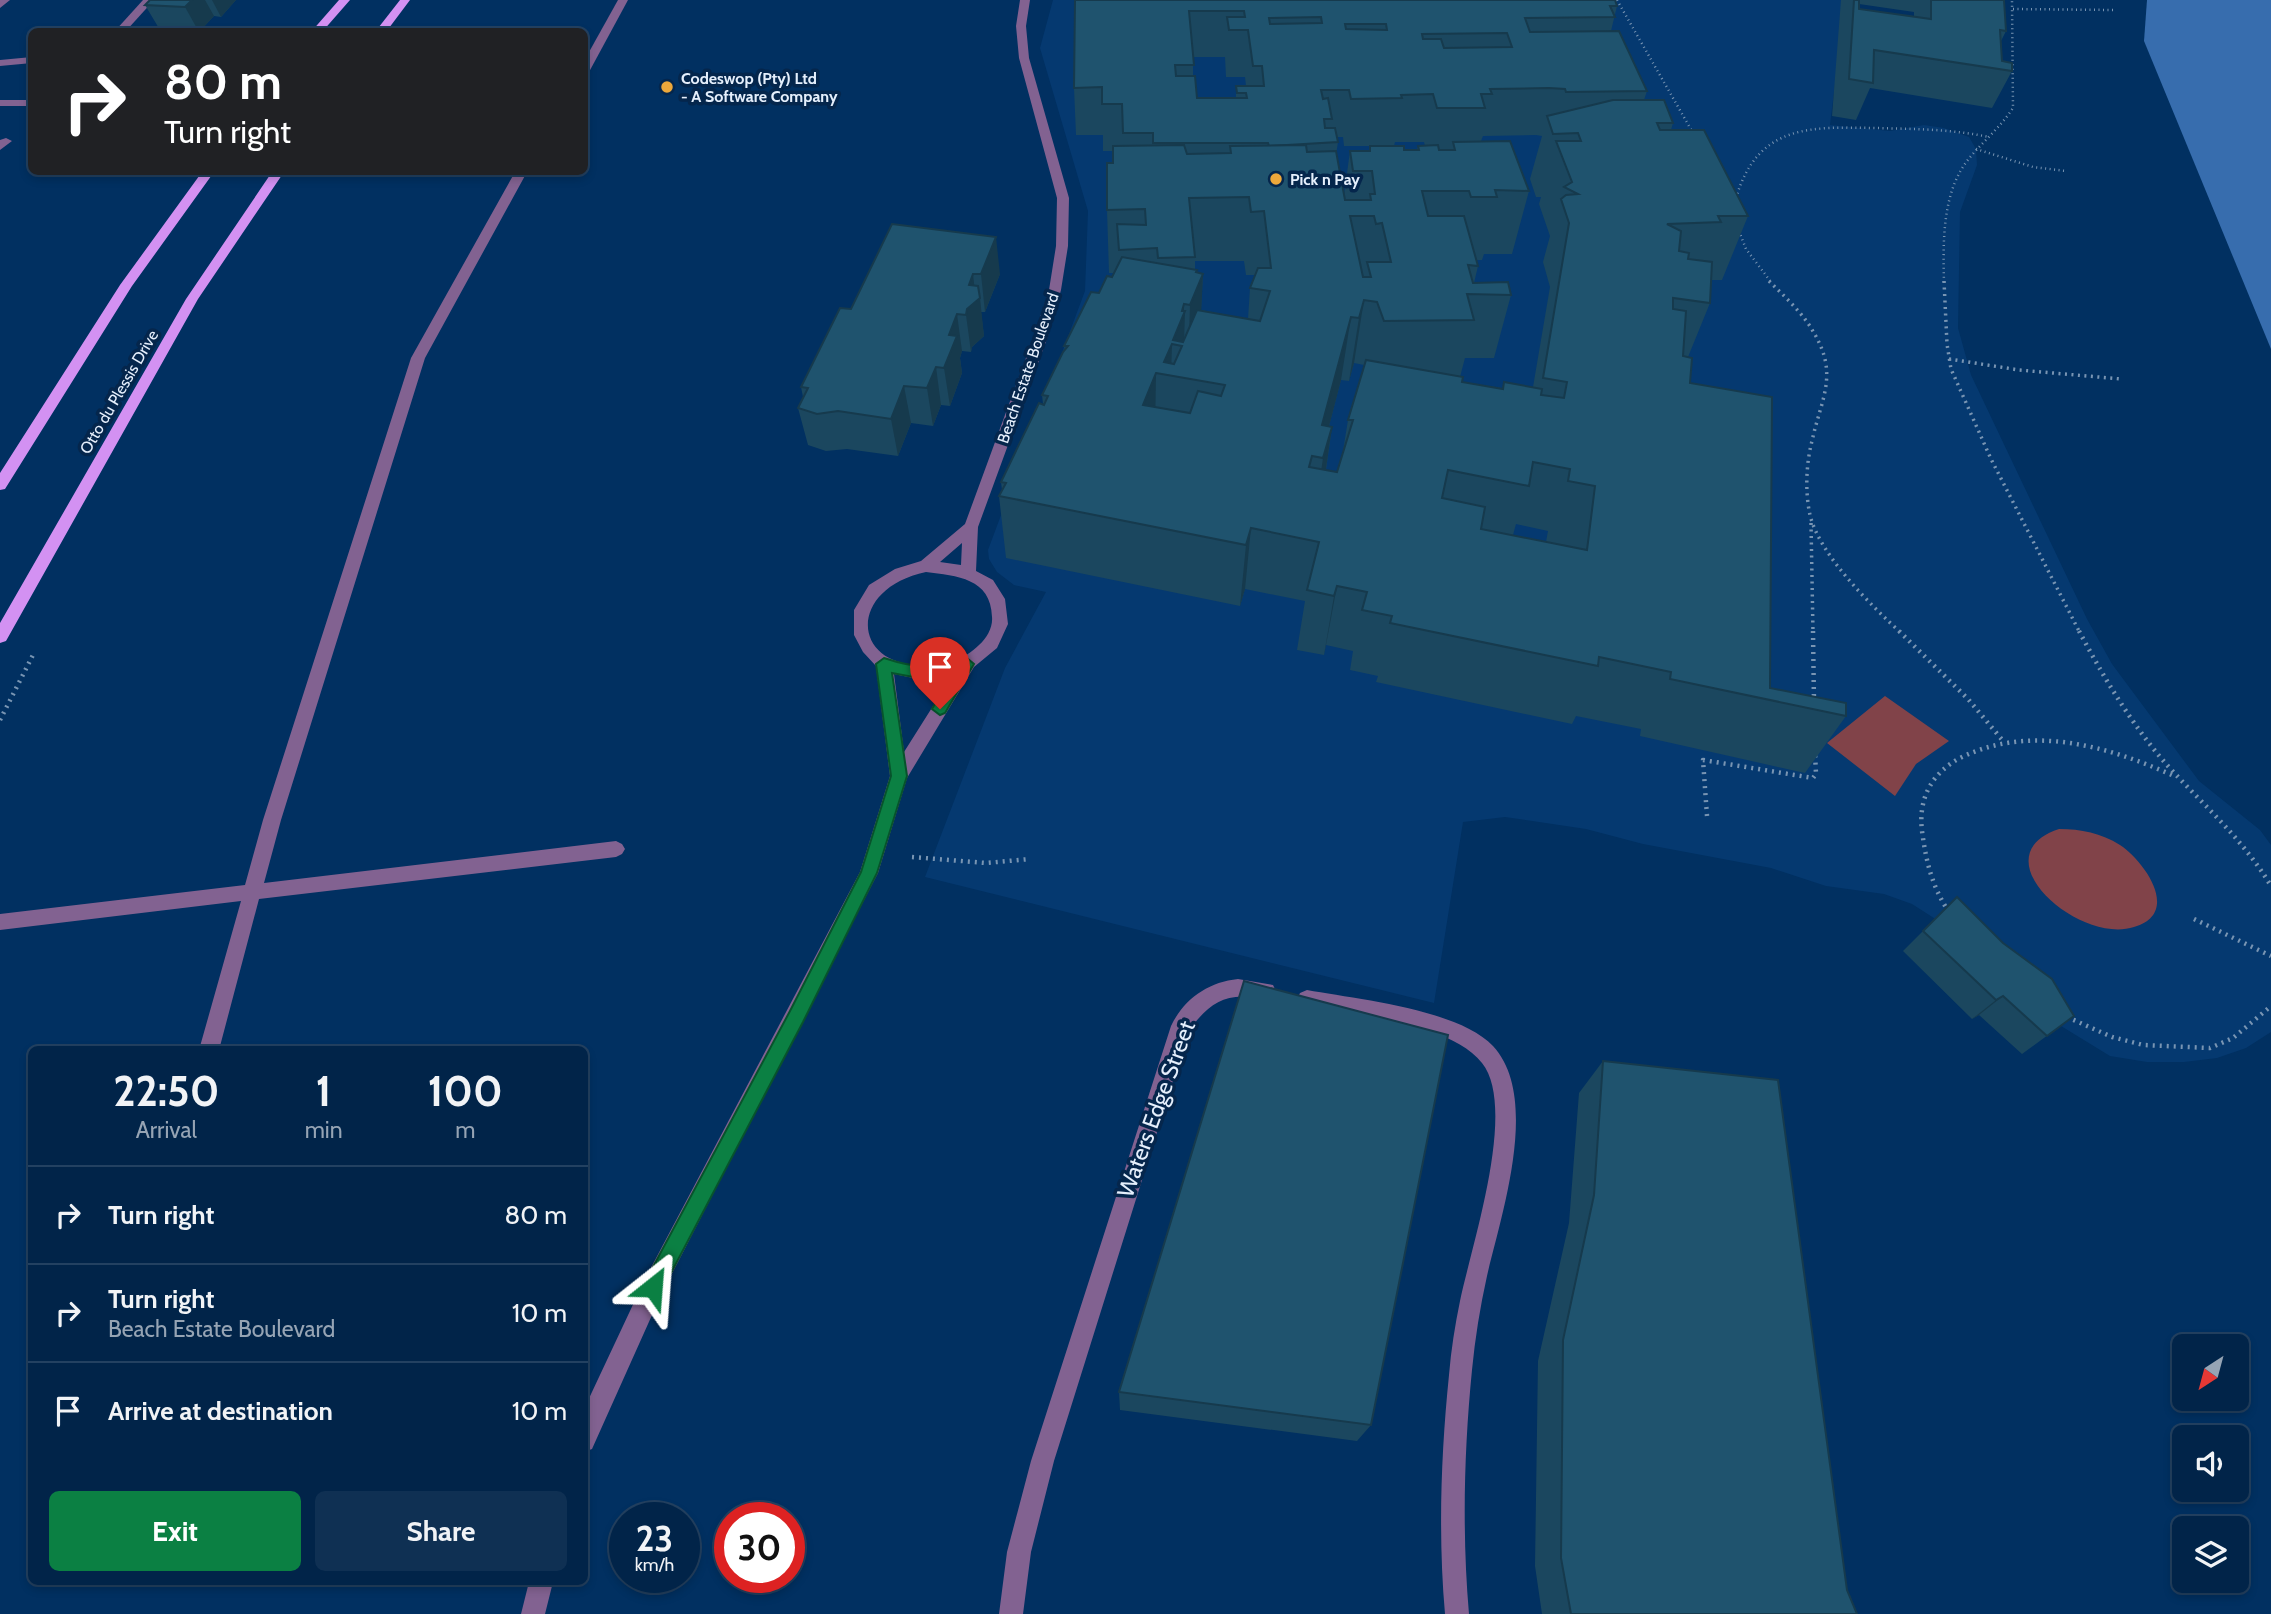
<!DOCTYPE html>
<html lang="en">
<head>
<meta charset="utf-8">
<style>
	:root { --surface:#012449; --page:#0f3053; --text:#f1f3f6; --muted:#96a4b4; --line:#234161; --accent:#0b8043 }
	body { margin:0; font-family:Cabin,sans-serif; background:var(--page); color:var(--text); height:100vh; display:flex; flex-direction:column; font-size:26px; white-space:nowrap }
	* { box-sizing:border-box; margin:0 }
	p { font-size:23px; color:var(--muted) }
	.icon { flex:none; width:38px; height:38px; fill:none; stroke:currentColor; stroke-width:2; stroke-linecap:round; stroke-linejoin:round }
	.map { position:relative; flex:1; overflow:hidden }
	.drawer { position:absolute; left:28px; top:1046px; width:560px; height:539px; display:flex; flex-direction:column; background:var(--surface); border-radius:10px; box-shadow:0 4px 10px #0003,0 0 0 2px var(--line) }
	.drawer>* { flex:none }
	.hud { position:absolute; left:28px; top:28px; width:560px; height:147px; border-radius:10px; box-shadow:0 4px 10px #0003,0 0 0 2px var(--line); background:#202124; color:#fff; overflow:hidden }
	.needle { width:46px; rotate:216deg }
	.tools { position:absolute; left:2172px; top:1334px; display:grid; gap:14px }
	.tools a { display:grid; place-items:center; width:77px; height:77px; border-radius:10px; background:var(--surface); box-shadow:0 4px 10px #0003,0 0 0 2px var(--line); font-size:35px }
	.speed { position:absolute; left:609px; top:1502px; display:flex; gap:14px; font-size:35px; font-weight:700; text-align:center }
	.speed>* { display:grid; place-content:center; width:91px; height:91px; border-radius:50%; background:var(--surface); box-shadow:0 4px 10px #0003,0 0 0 2px var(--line); line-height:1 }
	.speed small { font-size:18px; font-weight:400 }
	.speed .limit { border:10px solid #d22; background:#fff; color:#111 }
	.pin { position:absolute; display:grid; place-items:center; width:60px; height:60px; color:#fff; margin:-72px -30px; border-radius:50% 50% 50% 0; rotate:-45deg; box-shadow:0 0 7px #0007 }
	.pin .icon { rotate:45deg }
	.me { position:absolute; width:77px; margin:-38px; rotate:28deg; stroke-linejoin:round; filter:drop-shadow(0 0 5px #0008) }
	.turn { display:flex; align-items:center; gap:24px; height:147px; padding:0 21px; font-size:32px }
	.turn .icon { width:91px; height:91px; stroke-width:2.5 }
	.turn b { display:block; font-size:49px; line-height:60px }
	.eta { display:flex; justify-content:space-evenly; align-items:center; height:119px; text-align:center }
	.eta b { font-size:42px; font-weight:800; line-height:49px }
	.action { display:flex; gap:14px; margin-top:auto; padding:14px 21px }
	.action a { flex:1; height:80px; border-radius:10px; background:var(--accent); color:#fff; font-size:28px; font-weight:800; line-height:80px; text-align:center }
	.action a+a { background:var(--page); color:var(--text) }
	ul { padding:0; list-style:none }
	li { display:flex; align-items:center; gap:21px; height:98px; padding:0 21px; border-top:2px solid var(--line) }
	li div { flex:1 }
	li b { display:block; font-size:26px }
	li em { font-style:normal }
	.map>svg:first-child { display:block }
	.built { fill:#053970 }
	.green { fill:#814349 }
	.water { fill:#376dae }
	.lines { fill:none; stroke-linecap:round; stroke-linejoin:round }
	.path-far2 { stroke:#7995b3; stroke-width:2.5; stroke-dasharray:1 3.5; stroke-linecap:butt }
	.path-far1 { stroke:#7995b3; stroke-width:3.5; stroke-dasharray:2 4.5; stroke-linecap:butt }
	.path { stroke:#7995b3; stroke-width:4.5; stroke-dasharray:2 5; stroke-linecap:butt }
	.minor { fill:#826291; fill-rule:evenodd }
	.major { fill:#d391f2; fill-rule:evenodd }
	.wall { fill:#1b475f; fill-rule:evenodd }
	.shaded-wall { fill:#163a4d }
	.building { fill:#1f536e; stroke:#163a4d; stroke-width:2; fill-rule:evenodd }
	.route { fill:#0b8043; stroke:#07532c; stroke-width:2 }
	.poi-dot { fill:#eda83b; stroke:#05264c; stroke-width:2.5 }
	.labels { text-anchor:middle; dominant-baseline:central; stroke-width:7; stroke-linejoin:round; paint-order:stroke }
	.far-poi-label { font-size:16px; font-weight:bold; fill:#e5effc; stroke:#05264c; text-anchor:start }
	.far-street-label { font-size:16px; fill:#e5effc; stroke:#05264c }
	.near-street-label { font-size:23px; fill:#e5effc; stroke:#05264c }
</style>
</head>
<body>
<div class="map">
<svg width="2271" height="1614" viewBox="0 0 2271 1614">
	<rect width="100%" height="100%" fill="#013061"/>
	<polygon class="built" points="1053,0 1845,0 1830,125 1890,131 1924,125 1944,128 1969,137 1976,149 1977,165 1960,212 1958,328 1971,375 2087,619 2112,664 2199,781 2260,830 2271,845 2271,1032 2246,1048 2217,1058 2184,1062 2147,1062 2110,1056 2048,1018 1948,927 1912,904 1884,894 1826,886 1771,868 1643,844 1586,829 1505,817 1463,822 1434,1003 925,877 1005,668 1046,592 1014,585 997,572 989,559 988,550 1085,291 1088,211 1040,48"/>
	<g class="green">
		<polygon points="1885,696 1949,741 1916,764 1895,796 1827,743"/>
		<path d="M2059 829C2081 829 2101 833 2120 845 2144 861 2182 913 2134 927 2078 945 1978 856 2059 829Z"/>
	</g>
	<polygon class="water" points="2147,0 2271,0 2271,349 2144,41"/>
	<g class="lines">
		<g class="path-far2">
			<polyline points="1617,0 1693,133"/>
			<polyline points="2013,9 2113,10"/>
			<polyline points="1976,149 2033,167 2066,171"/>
			<path d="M1736 198C1758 123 1812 127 1876 128 1914 129 1951 129 1989 137"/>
			<polyline points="1739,231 1746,249 1771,282"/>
			<path d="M1944 282C1943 243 1942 194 1967 161 1981 143 2000 128 2013 108L2012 0"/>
		</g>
		<g class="path-far1">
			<path d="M1769 281C1785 297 1803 313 1814 333 1839 375 1821 399 1812 441 1806 464 1805 492 1810 515 1820 556 1871 605 1901 633"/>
			<polyline points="1944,281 1947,344 1951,369 1991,459 2080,633"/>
			<polyline points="1949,359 2019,370 2121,379"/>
			<polyline points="1811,523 1813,633"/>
		</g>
		<g class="path">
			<polyline points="1813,631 1814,703"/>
			<polyline points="1899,631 1968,699 2004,742"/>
			<path d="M2079 631C2104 678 2132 725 2167 765 2203 805 2243 839 2271 886"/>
			<polyline points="0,720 33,655"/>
			<polyline points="1707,816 1703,760 1813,778 1816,774 1815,753"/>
			<polyline points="912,857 986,863 1030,859"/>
			<path d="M1949 912C1932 887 1926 861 1922 831 1918 798 1932 772 1962 757 2031 724 2108 746 2174 776"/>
			<polyline points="2194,919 2271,956"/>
			<polyline points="2067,1017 2112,1037 2143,1045 2210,1048 2233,1038 2271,1006"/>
		</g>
		<g class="minor">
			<polygon points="0,0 10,0 0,8"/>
			<polygon points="143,0 154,0 125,32 114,32"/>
			<polygon points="618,0 628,0 589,72 584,75 584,61"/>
			<path d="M1020 0H1030L1026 26 1029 58 1069 198 1068 246 1061 290 1048 336 978 527 976 571 993 580 1005 599 1008 624 997 648 974 667 907 778 878 873 661 1295 592 1449 584 1452V1409L645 1279 860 872 890 776 876 666 863 652 854 635V610L869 585 895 569 921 561 965 524 1034 336 1049 290 1056 246 1057 198 1019 58 1016 26ZM962 543 961 565 940 562ZM926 572C957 576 991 578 992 617 993 627 987 638 979 645 963 660 948 665 926 665 851 668 846 589 926 572ZM894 674 913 678 952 676 904 752Z"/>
			<polygon points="32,57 32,63 0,66 0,60"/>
			<rect x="0" y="100" width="32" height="6"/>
			<polygon points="6,138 12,141 0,150 0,140"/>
			<polygon points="515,172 527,172 425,358 281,820 264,883 616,841 622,844 625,849 622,854 616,857 259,899 219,1050 199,1050 241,901 0,930 0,914 245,885 263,820 411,358"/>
			<path d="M1238 979 1273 985 1276 991 1273 997C1265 1000 1259 998 1250 997 1221 994 1206 1008 1189 1030L1054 1461 1031 1552 1023 1614H999L1007 1552 1031 1461 1171 1026C1184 999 1208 982 1238 979Z"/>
			<path d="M1307 990C1356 999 1458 1009 1493 1046 1541 1098 1501 1215 1487 1276 1480 1307 1475 1339 1472 1370 1464 1450 1462 1534 1469 1614H1445C1438 1535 1441 1453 1449 1375 1451 1350 1455 1325 1460 1301 1471 1247 1518 1108 1482 1063 1450 1022 1355 1017 1307 1008L1300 1005 1297 999 1300 993Z"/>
			<polygon points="529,1582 553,1582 545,1614 521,1614"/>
		</g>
		<g class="major">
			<polygon points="339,0 350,0 322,32 311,32"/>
			<polygon points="400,0 410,0 386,32 375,32"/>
			<polygon points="202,172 214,172 132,286 5,489 0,490 0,473 120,285"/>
			<polygon points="272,172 284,172 198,299 6,641 0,643 0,623 186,299"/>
		</g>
	</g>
	<g class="wall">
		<polygon points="150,0 236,0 221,17 214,16 199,32 160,30 145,5"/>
		<path d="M1075 0 1617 6 1611 31 1647 91 1644 100 1673 123 1671 130 1748 216 1722 280H1711L1710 303 1688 357 1690 383 1770 688 1846 716 1805 773 1640 736 1641 729 1576 716 1572 724 1376 682 1378 676 1350 670 1353 651 1326 645 1324 655 1297 650 1305 601 1245 589 1240 606 1006 558 999 496 1002 490 1001 482 1043 404 1042 395 1065 350 1064 346 1099 293 1114 273H1109L1107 210 1113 163V151H1103V135H1076L1074 88ZM1193 57H1225L1226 77H1245L1246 86H1236V98H1197L1193 76ZM1536 135 1542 136 1530 179 1536 197H1541L1539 204 1550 236 1543 262 1550 287 1533 387 1504 382 1502 388 1462 382 1460 377 1465 358H1494L1511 295 1474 283 1478 266 1477 260H1482L1484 254H1512L1529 191 1478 141H1481L1483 136ZM1337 137H1343L1344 146H1394L1395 142H1424L1425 146H1418L1417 150 1370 146 1369 151H1350L1344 195 1336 155 1338 142ZM1195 261H1244L1246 275H1255L1250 288 1248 319 1201 310 1203 274 1197 272 1195 270ZM1354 363 1364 365 1348 420 1342 457 1337 472 1326 470 1332 427 1329 426 1341 380 1349 381ZM1516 524 1548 531 1546 542 1513 535Z"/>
		<path d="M1841 0H2004L2006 31 2001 41 2002 61 2012 71 1992 108 1870 88 1856 120 1832 116ZM1859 4 1914 12V17L1859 9Z"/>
		<polygon points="892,224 1000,274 985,312 981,312 984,336 972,347 971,352 962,351 960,358 962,373 950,406 941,405 933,426 911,423 898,456 847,449 826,451 808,445 798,408 803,397 801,387 851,309"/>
		<polygon points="1957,897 2074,1016 2022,1054 1979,1015 1972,1019 1903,951"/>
		<polygon points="1603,1061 1847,1590 1857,1614 1542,1614 1535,1566 1538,1361 1569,1223 1579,1093"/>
		<polygon points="1119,1392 1371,1425 1357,1441 1120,1410"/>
	</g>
	<g class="shaded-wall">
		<polygon points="192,0 205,0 214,16 199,32 185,7"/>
		<polygon points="212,0 236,0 221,17"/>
		<polygon points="996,237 1000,274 985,312 981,274"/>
		<polygon points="1197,270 1196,291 1203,274 1200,337 1188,368 1190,305"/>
		<polygon points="973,274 976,301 980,298 984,336 972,347 971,352 966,315 969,285"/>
		<polygon points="1364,300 1354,363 1349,381 1359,318"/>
		<polygon points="1184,304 1184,314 1185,311 1183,374 1182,346 1173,340"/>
		<polygon points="957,314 962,351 960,358 962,373 950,406 944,368 949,335"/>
		<polygon points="1351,317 1341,380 1321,457 1322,425"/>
		<polygon points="1172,344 1171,376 1164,362"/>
		<polygon points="936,367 941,405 933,426 927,388"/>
		<polygon points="1156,373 1155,436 1143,405"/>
		<polygon points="904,386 911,423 898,456 891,419"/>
		<polygon points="1332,427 1323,489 1314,520 1323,458"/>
		<polygon points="1251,528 1245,589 1240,606 1246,545"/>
		<polygon points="1337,586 1326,645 1324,655 1334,596"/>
		<polygon points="2003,996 1979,1015 1972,1019 1996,1000"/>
	</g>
	<g class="building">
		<polygon points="150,0 192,0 185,7 145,5"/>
		<path d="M1075 0H1615L1617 6H1610L1615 17 1525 18 1530 32 1619 31 1647 91 1566 92 1565 89 1549 88 1490 89 1492 94H1481L1485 108H1437L1433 94 1401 95 1402 98 1351 99 1349 90H1321L1323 99 1328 98 1332 119H1324L1325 128H1335L1338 142 1269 146 1268 143H1153V133H1123L1122 104H1102V87L1074 88ZM1189 11H1244L1245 17H1227L1229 30H1248L1253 66H1262L1264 86H1236L1237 93H1246L1247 98H1197L1195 76H1176L1175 65H1194ZM1321 17 1322 23 1270 24 1269 18ZM1345 24H1386L1387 30 1346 29ZM1507 33 1512 47 1444 48 1441 39H1423L1422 34Z"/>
		<polygon points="1854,0 1859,0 1859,9 1931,19 1931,0 2004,0 2006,31 2000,30 2002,61 2012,63 2012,71 1874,50 1873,83 1849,79"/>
		<path d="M1613 100H1664L1673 123H1657L1660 130H1704L1748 216H1718L1721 222 1667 224 1681 231 1679 251 1689 253 1688 259 1712 262 1710 303 1673 298V309L1686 311 1683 356 1692 358 1690 383 1772 397 1770 688 1846 703V716L1670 679 1671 672 1599 657 1598 666 1390 623 1392 616 1362 610 1367 592 1337 586 1334 596 1307 590 1319 542 1251 528 1246 545 999 496 1006 483 1001 482 1039 403 1044 405 1048 396 1042 395 1063 352 1068 346H1064L1091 292 1099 293 1107 276 1112 277 1122 257 1197 270 1196 272 1203 274 1190 305 1184 304 1182 311H1185L1173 340 1183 342 1197 310 1260 321 1270 291 1250 288 1258 268H1271L1264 211 1251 212 1249 197 1189 198 1195 257 1158 258 1157 248 1119 250 1117 224 1146 225 1145 209 1107 210V163H1113V146L1184 145 1187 154 1231 153 1230 146 1306 145 1307 152 1336 151 1345 200H1371L1370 194H1375L1372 171H1353L1350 151H1370V146H1404V150H1419L1418 146 1438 145 1439 150H1455L1453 142 1510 141 1529 191 1495 190 1497 197H1471L1469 191H1422L1428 216H1464L1478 266 1468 265 1473 283 1508 282 1511 295 1467 294 1474 320 1384 321 1377 302 1364 300 1359 318 1351 317 1322 425 1332 427 1323 458 1312 456 1309 467 1337 472 1353 420H1348L1366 360 1463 377 1462 382 1503 389 1504 382 1542 389 1541 395 1564 398 1567 382 1543 378 1569 223 1561 199 1566 195 1578 194 1564 187 1572 182 1556 141H1581L1578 133 1553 134 1547 116ZM1350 216H1374L1376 224 1382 223 1391 262H1367L1371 277H1363ZM1172 344 1182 346 1174 364 1164 362ZM1156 373 1225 385 1221 396 1198 391 1190 413 1143 405ZM1533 462 1570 469 1568 481 1595 486 1587 550 1481 529 1485 507 1442 498 1448 470 1529 486Z"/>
		<polygon points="892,224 996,237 981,274 973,274 969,285 978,286 980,298 967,309 966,315 957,314 949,335 957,336 944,368 936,367 927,388 904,386 891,419 838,411 817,414 798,408 808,388 801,387 840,308 851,309"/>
		<polygon points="1957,897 2003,943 2052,979 2074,1016 2047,1036 2003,996 1996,1000 1923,931"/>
		<polygon points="1244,981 1448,1035 1371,1425 1119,1392"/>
		<polygon points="1603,1061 1778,1080 1847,1590 1857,1614 1571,1614 1561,1558 1563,1340 1594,1195"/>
	</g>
	<path class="route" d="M884 658C917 669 933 669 967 658L974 664 945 713 940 715 932 709 952 675 924 679 892 673 907 776 877 873 803 1022 660 1294 653 1297 646 1294 643 1287 646 1280 790 1011 861 872 891 776 876 664Z"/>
	<g class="poi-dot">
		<circle cx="667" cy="87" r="7"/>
		<circle cx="1276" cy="179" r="7"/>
	</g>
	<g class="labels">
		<g class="far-poi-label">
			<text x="681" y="78">Codeswop (Pty) Ltd<tspan x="681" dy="18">- A Software Company</tspan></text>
			<text x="1290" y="179">Pick n Pay</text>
		</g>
		<g class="far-street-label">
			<text transform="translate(1028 368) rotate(-71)">Beach Estate Boulevard</text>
			<text transform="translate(119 392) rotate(-60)">Otto du Plessis Drive</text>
		</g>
		<g class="near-street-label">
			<text transform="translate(1156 1109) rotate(-70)">Waters Edge Street</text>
		</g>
	</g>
</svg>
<div class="tools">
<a><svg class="needle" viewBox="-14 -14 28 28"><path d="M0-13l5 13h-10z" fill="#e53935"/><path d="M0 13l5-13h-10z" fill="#96a4b4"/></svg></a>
<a><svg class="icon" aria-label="sound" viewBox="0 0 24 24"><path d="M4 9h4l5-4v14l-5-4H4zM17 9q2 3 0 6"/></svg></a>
<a><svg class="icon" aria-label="layers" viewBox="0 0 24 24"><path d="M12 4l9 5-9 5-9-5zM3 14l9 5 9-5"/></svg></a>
</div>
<div class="speed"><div>23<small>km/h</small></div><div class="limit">30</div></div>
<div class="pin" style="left:940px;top:709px;background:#d93025"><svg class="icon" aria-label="arrive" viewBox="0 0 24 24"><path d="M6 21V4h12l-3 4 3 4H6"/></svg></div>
<svg class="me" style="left:653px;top:1287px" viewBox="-20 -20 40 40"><path d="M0-17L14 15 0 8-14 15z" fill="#0b8043" stroke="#fff" stroke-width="4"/></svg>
<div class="hud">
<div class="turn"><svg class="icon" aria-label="right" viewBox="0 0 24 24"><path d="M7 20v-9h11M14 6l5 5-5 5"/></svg><div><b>80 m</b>Turn right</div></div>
</div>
<section class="drawer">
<div class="eta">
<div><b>22:50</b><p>Arrival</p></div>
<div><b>1</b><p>min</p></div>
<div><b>100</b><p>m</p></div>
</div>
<ul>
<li><svg class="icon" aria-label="right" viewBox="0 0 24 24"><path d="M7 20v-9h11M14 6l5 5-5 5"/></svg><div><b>Turn right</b></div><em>80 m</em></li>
<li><svg class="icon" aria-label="right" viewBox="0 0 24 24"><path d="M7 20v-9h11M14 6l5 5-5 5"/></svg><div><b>Turn right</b><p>Beach Estate Boulevard</p></div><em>10 m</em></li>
<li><svg class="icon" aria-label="arrive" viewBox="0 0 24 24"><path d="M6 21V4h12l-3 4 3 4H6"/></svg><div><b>Arrive at destination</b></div><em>10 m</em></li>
</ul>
<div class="action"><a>Exit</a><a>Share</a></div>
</section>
</div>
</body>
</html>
